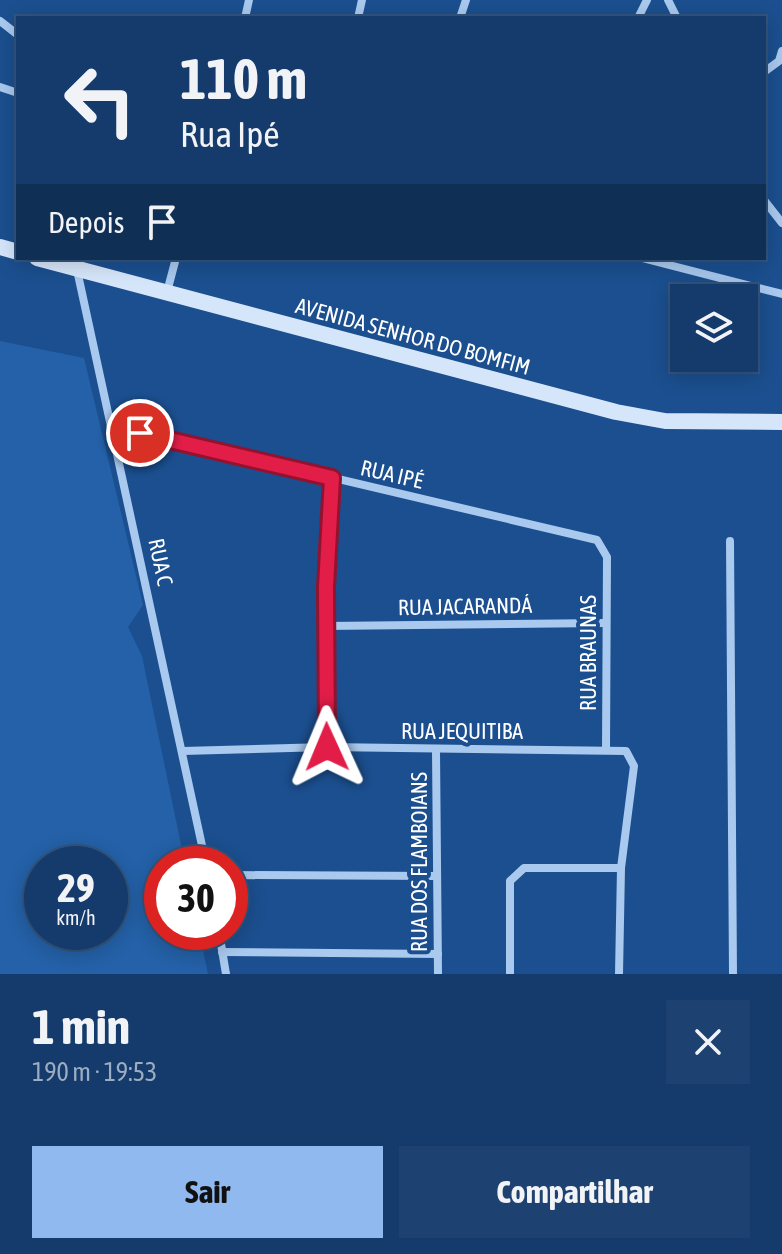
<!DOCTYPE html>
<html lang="pt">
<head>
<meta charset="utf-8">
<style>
	:root { --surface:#143b6b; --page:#1d4271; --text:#f1f3f6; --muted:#9dadc1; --line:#33557e; --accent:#90b9f0 }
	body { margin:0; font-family:"Asap Condensed",sans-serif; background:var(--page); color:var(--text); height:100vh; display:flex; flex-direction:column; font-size:30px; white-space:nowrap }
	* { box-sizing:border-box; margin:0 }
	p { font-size:26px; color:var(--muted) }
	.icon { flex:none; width:44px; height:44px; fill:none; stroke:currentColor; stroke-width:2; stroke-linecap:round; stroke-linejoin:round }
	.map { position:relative; height:974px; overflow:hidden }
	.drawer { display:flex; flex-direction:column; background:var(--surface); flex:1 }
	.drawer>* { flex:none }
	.guide { position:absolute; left:16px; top:16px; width:750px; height:244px; border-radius:0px; box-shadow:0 4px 20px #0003,0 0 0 2px var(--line); background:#143b6b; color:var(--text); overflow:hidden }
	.tools { position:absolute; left:670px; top:284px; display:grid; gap:16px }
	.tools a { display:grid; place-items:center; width:88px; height:88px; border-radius:0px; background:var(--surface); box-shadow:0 4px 20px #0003,0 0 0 2px var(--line); font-size:40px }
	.speed { position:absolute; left:24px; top:846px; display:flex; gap:16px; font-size:40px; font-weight:700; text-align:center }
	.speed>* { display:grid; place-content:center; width:104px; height:104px; border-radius:50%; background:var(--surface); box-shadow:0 4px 20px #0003,0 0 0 2px var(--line); line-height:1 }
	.speed small { font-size:20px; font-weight:400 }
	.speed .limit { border:12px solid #d22; background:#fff; color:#111 }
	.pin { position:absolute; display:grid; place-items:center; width:68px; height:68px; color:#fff; margin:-34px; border:4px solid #fff; border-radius:50%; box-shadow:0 2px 8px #0007 }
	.me { position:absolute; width:88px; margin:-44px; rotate:359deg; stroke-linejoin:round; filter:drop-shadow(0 0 6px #0008) }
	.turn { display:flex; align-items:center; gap:28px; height:168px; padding:0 32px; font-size:36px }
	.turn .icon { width:104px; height:104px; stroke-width:2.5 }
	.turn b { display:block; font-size:56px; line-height:68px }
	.then { display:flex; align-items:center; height:76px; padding:0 32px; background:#0003; gap:16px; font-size:30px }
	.round { display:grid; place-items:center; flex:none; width:84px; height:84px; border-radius:0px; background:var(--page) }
	.head { display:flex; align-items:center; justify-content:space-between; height:136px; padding:0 32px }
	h1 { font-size:48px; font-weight:700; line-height:60px }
	.cta { display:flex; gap:16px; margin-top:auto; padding:16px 32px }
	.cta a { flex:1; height:92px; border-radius:0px; background:var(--accent); color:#111; font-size:32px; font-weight:700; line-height:92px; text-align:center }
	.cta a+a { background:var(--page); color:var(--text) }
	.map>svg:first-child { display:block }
	.green { fill:#2461a8; fill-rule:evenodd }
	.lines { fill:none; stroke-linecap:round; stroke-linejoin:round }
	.street { stroke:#a9c9ee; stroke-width:8 }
	.secondary { stroke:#d6e6fa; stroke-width:16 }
	.route-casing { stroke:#92132f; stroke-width:20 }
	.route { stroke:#e11d48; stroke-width:14 }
	.labels { text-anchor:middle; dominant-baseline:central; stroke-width:8; stroke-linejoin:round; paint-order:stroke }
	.street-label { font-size:22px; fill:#fff; stroke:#1b4f8f }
</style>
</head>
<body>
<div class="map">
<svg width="782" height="974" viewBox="0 0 782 974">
	<rect width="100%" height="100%" fill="#1b4f8f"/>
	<path class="green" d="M0 341 84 358 143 605 128 627 142 656 185 864H162V932H199L208 974H0ZM42 864H110V932H42Z"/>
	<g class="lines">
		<g class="street">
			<polyline points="668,0 677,18"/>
			<polyline points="245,18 249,0"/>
			<polyline points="358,18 362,0"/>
			<polyline points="460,18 466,0"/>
			<polyline points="638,18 647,0"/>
			<polyline points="0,21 18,35"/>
			<polyline points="764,72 779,61 782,51"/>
			<polyline points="0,87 18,93"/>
			<polyline points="764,200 782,223"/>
			<polyline points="642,258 782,294"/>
			<polyline points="77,270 206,864"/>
			<polyline points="167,292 176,258"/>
			<polyline points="113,426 597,540 607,557 606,749"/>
			<polyline points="730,541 733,974"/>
			<polyline points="325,626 605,623"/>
			<polyline points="327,747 326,587 332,478"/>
			<polyline points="436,750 438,974"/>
			<polyline points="183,751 327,747 626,751 634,766 621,868 619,974"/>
			<polyline points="230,875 436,876"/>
			<polyline points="219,932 226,974"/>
			<polyline points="222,952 438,954"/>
			<polyline points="510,974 510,881 524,868 621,868"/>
		</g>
		<g class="secondary">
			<polyline points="0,247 18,252"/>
			<polyline points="37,258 616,412 665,421 782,422"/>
		</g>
	</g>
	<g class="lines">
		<g class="route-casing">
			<polyline id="route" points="140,433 332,478 326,587 327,747"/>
		</g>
		<use href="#route" class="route"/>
	</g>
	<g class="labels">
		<g class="street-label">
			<text transform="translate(413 336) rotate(15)">AVENIDA SENHOR DO BOMFIM</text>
			<text transform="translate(392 474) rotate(13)">RUA IPÉ</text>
			<text transform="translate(161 562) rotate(78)">RUA C</text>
			<text transform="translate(465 606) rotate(-1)">RUA JACARANDÁ</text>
			<text transform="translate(588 653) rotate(-90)">RUA BRAUNAS</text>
			<text x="462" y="731">RUA JEQUITIBA</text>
			<text transform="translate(419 862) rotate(-90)">RUA DOS FLAMBOIANS</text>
		</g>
	</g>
</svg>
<div class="tools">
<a><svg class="icon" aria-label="layers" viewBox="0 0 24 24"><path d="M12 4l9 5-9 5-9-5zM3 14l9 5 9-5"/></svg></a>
</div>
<div class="speed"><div>29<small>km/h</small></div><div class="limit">30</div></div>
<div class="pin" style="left:140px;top:433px;background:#d93025"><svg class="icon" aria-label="arrive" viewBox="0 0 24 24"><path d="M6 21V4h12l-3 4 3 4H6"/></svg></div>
<svg class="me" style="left:327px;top:747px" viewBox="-20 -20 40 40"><path d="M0-17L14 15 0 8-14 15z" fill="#e11d48" stroke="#fff" stroke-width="4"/></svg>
<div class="guide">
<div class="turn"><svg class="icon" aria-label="left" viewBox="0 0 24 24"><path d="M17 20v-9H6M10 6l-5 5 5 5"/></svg><div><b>110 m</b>Rua Ipé</div></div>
<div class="then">Depois<svg class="icon" aria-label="arrive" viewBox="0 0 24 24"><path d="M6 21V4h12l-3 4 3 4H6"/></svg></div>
</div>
</div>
<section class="drawer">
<div class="head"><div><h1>1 min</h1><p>190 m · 19:53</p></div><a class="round"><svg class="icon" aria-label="close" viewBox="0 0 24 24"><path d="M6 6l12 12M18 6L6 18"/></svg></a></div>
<div class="cta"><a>Sair</a><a>Compartilhar</a></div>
</section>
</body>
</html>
